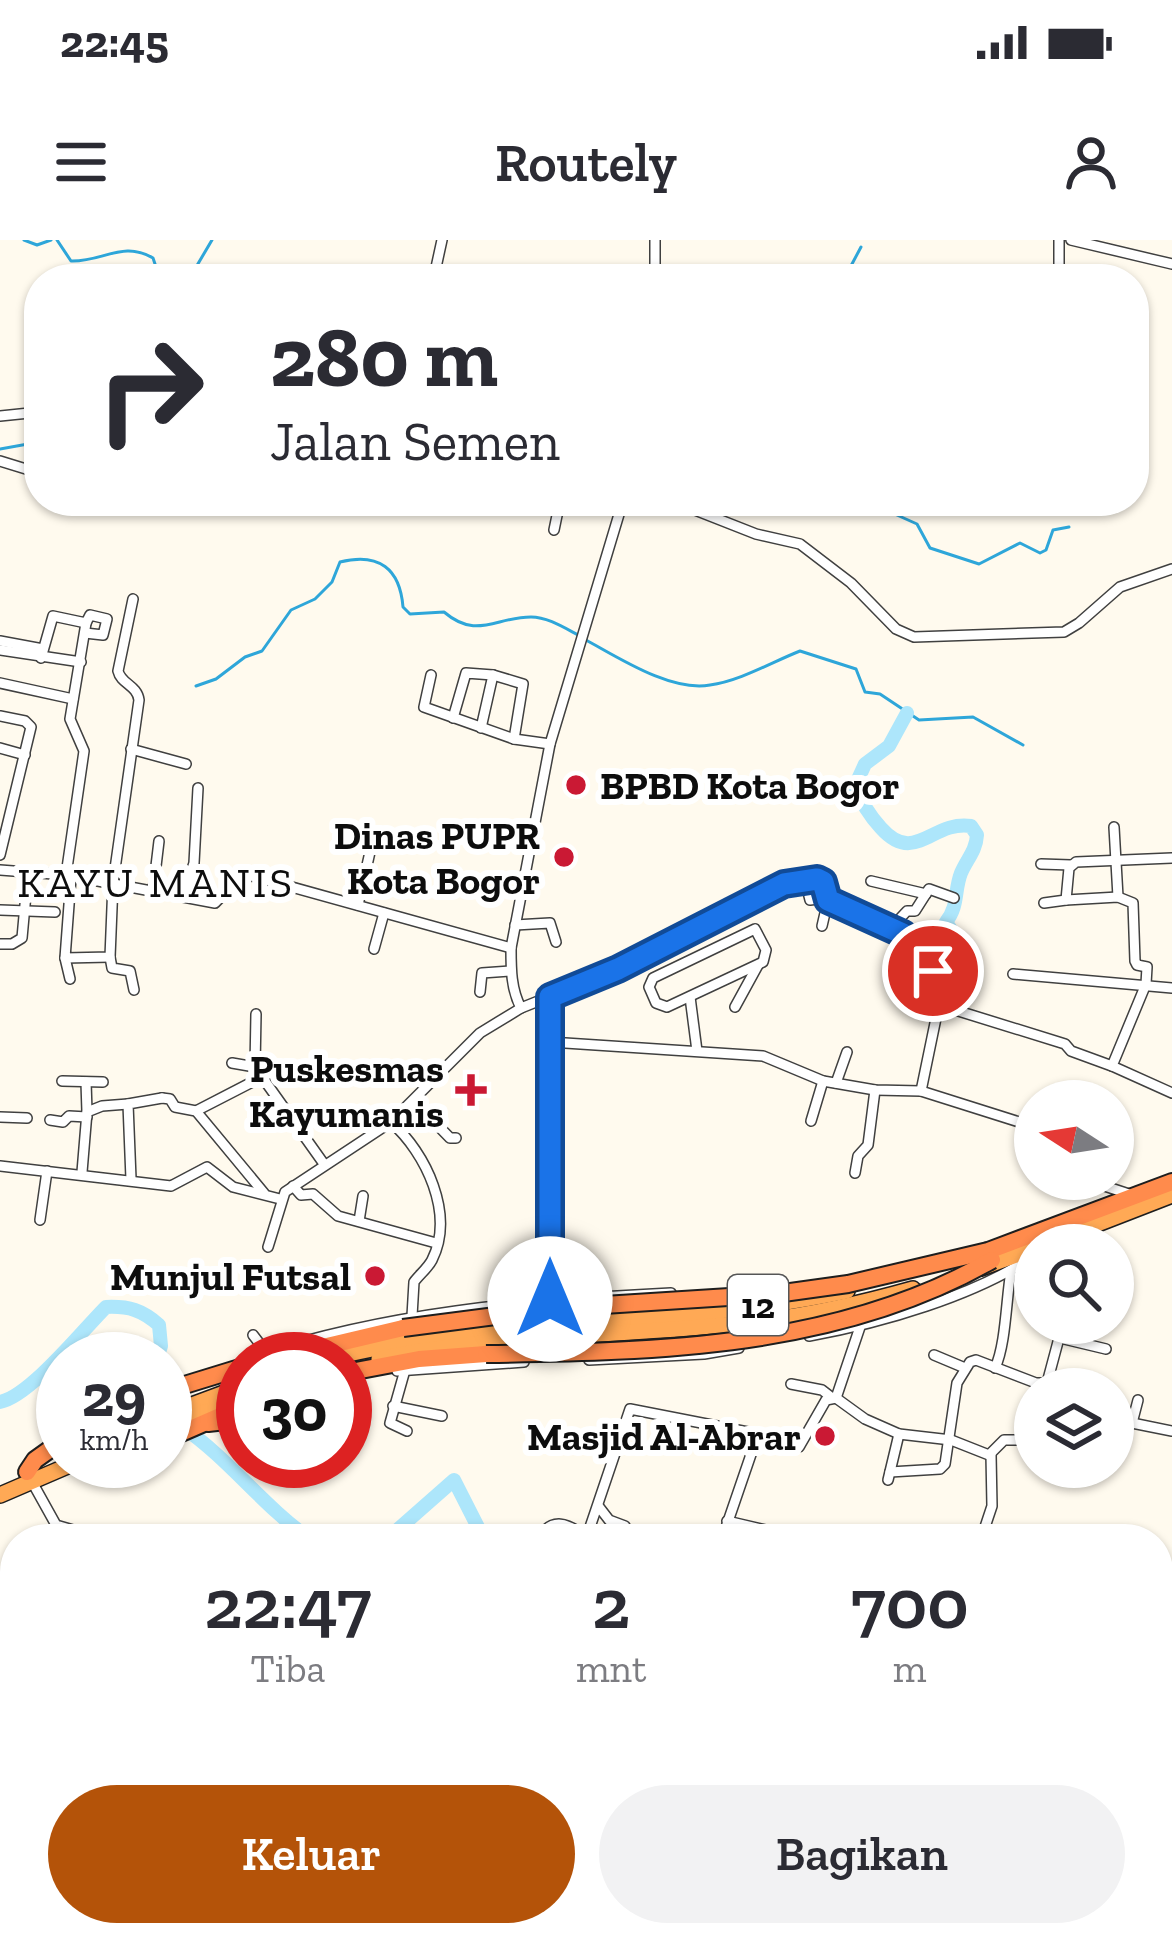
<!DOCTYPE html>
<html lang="id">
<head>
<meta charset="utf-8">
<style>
	:root { --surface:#fff; --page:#f2f2f3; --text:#2b2b33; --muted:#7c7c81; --accent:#b45309 }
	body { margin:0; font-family:"Zilla Slab",serif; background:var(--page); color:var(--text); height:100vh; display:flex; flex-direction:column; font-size:45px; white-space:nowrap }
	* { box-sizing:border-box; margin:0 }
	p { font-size:39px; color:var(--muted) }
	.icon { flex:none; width:66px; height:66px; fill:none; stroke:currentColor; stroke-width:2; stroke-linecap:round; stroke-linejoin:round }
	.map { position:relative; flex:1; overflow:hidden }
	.sheet { position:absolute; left:0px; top:1284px; width:1173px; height:423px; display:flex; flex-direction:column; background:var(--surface); border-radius:48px 48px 0 0; box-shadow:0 3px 9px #0004 }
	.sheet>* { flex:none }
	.banner { position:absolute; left:24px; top:24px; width:1125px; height:252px; border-radius:48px; box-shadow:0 3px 9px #0004; background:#fff; color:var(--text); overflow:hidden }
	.needle { width:78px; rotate:282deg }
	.fabs { position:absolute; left:1014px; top:840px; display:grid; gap:24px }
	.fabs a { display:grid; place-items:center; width:120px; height:120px; border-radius:50%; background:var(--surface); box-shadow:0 3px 9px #0004; font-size:60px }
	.speed { position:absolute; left:36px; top:1092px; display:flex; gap:24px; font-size:60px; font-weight:700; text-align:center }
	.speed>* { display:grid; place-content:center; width:156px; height:156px; border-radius:50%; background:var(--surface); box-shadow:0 3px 9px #0004; line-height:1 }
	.speed small { font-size:30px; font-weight:400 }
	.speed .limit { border:18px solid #d22; background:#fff; color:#111 }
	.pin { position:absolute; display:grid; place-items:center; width:102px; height:102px; color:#fff; margin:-51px; border:6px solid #fff; border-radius:50%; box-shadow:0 3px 12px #0007 }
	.me { position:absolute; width:132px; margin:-66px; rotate:0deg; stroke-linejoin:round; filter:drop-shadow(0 0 9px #0008) }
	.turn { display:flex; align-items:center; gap:42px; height:252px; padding:0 48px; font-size:54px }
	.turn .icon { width:156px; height:156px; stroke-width:2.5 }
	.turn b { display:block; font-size:84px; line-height:102px }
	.eta { display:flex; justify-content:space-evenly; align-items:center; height:204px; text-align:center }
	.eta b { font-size:72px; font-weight:600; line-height:84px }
	.primary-button { display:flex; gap:24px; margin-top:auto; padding:24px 48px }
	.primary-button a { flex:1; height:138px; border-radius:72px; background:var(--accent); color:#fff; font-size:48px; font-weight:600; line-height:138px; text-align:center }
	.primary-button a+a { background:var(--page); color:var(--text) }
	.status { display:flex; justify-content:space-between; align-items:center; height:84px; padding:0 60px; background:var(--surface); direction:ltr }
	.status svg { height:33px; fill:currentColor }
	header { display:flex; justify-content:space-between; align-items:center; height:156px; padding:0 48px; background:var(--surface); font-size:54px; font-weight:600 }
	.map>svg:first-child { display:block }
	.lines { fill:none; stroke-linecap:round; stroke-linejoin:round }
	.stream { stroke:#2ea6d9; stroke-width:3 }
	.river { stroke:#ade6fb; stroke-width:14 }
	.minor-casing { stroke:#404040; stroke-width:12 }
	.primary-casing { stroke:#1e1e1e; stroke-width:16 }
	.trunk-casing { stroke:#1e1e1e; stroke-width:18 }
	.motorway-casing { stroke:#1e1e1e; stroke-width:20 }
	.minor { stroke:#fff; stroke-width:9 }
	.primary { stroke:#ffc75e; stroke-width:14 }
	.trunk { stroke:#ffa955; stroke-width:15 }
	.motorway { stroke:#ff8b4c; stroke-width:16 }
	.motorway-bridge-casing { stroke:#1e1e1e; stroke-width:20; stroke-linecap:butt }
	.motorway-bridge { stroke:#ff8b4c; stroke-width:16 }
	.route-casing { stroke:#114b97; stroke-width:30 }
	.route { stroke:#1a73e8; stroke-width:21 }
	.poi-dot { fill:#ca1934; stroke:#fff; stroke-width:4.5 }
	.labels { text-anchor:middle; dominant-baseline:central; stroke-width:12; stroke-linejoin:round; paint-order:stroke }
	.shield { fill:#fff; stroke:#565656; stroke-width:3 }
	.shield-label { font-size:36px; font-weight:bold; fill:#0d0d0d }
	.poi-label { font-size:39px; font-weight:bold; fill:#0d0d0d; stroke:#fff; text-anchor:end }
	.neighbourhood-label { font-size:42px; letter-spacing:3px; fill:#0d0d0d; stroke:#fff }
</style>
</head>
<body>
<div class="status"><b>22:45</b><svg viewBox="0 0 49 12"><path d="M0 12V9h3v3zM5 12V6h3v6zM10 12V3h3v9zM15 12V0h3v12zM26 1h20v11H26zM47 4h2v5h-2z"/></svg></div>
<header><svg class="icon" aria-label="menu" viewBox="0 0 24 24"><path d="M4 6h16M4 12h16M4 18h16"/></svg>Routely<svg class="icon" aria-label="person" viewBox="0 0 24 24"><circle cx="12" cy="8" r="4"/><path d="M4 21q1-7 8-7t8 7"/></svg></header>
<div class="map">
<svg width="1172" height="1705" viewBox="0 0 1172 1705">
	<rect width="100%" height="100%" fill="#fffaee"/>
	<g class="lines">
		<g class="stream">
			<polyline points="24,0 37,5 51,0"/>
			<path d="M57 0 71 21C103 22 123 0 153 18L160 39"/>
			<polyline points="189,39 212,0"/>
			<polyline points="844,39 861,7"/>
			<polyline points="0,209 39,202"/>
			<polyline points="723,261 746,273 825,264 888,271 917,284 930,308 979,324 1020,303 1040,313 1046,310 1053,290 1069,287"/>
			<path d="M586 400C619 418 671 452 710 445 740 441 772 422 800 411L856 429 865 452 880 454 919 480 973 477 1023 505"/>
			<path d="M196 446 216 439 245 417 262 411 291 370 315 359 332 342 340 322C379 312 400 329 403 367L410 374 444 372C477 400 495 377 531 377 547 377 563 387 578 395"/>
		</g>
		<g class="river">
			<path d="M907 473 889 506 865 524 855 546C861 562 869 575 881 588 915 626 932 580 971 586L977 595C976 611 967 619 961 633 954 651 959 665 946 682L961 705V718L975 731"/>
			<path d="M0 1162C30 1156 82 1091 106 1067 129 1066 142 1070 159 1085L161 1106 157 1119"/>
			<path d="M184 1188C230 1220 264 1267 310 1299"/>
			<polyline points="387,1299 454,1240 484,1299"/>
			<polyline points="1158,1349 1172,1355"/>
		</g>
		<g class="minor-casing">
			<g id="minor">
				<polyline points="442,0 435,32 448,39"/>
				<polyline points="1071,0 1172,24"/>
				<polyline points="613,39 615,31"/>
				<polyline points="655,39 655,0"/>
				<polyline points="1059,39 1059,0"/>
				<polyline points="0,176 39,172"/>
				<polyline points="0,221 39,233"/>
				<path d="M623 261 550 504 511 708C511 729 511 749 521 768L618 729 784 644 822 640 828 660 903 694 937 738 941 754 921 851"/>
				<polyline points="672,261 756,294 800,304 851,343 896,389 914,397 1064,392 1079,383 1120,347 1172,329"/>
				<polyline points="554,290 560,261"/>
				<polyline points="0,401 43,409"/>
				<polyline points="0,410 81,422"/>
				<polyline points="41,418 53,376 86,383 90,375 107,379 103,395 85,393"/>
				<polyline points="431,435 424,467 514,499 550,504"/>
				<polyline points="493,435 523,444 514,499"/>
				<polyline points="0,443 73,459"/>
				<polyline points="0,476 25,481 31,487 0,615"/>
				<polyline points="453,478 466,433 493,435 481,488"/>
				<polyline points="0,508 25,515"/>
				<polyline points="131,509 186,524"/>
				<polyline points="1114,587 1118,657"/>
				<polyline points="1041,624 1071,625"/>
				<polyline points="0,630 66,635 215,663 240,637 252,636 511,708"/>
				<polyline points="66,635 84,511 70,479 86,383"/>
				<path d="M71 638 65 718 110 717 113 643 139 460C137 445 121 444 118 431L133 359"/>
				<polyline points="805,640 810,660 826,658"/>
				<polyline points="871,641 926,654"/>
				<polyline points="153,651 159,601"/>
				<polyline points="183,657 194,623 198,548"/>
				<polyline points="1066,660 1118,657 1133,663 1135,721 1137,725 1147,727 1146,744 1112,826 1172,853"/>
				<polyline points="1044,663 1066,660 1069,628 1076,622 1172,618"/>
				<polyline points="358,665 370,612"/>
				<polyline points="0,670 55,672"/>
				<polyline points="515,685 550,683 556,702"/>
				<polyline points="822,686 828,660"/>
				<polyline points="891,688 907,671 915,671 929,649 954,658"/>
				<polygon points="755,689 766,710 763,722 667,767 656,763 649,747 653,738"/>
				<polyline points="0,704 12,704 22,698 28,632"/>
				<polyline points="374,709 384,673"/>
				<polyline points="110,717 112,728 130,731 134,750"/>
				<polyline points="65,718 70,739"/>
				<polyline points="1013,734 1172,748"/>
				<polyline points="480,752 482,733 511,731"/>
				<polyline points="690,757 697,811"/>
				<polyline points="939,765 1065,804 1071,811 1112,826"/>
				<polyline points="735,767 758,725"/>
				<polyline points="256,774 255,827 324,924"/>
				<polyline points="550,802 763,816 823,841 875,850 921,851 1035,887"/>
				<polyline points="232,823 255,827"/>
				<polyline points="62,841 103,842"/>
				<polyline points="86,842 87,872"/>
				<polyline points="836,843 847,812"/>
				<polyline points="162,858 170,859 175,867 196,871 264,953"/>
				<polyline points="414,861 450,898 456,898"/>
				<polyline points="196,871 262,837"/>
				<polyline points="0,877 27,878"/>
				<polyline points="50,880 63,882 69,876 87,877"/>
				<polyline points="811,881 823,841"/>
				<path d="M391 882C426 913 455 974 432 1020 428 1028 419 1035 414 1042L412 1076"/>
				<polyline points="0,926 171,946 207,927 233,947 280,959"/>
				<polyline points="82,932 87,872 102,866 128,864"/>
				<polyline points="855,933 858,916 868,905 875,850"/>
				<polyline points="131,939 128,864 162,858"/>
				<polyline points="1083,939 1129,954"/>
				<polyline points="293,946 301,955 313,954 338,976 436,1003"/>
				<polyline points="40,980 47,931"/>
				<polyline points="359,981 363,956"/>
				<polyline points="268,1007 285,952 391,882 480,793 521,768"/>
				<polyline points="550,1064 550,757"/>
				<polyline points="253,1095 266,1112"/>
				<path d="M809 1096C881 1083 975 1056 1035 1015"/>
				<polyline points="1060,1098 1106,1109"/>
				<polyline points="934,1115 965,1128"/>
				<path d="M246 1119C384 1072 527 1060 671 1053"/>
				<polyline points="589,1120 704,1114 739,1108"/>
				<path d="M995 1128C1006 1104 1006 1060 1011 1031"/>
				<polyline points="405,1130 390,1183 407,1191"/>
				<polyline points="397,1131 524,1122"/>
				<polyline points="1047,1143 1066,1149"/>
				<polyline points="791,1144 822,1150 831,1157"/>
				<polyline points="836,1158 865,1179 899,1194 951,1200 989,1215 1004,1200 1035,1200"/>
				<polyline points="836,1158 861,1084"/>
				<polyline points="393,1166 442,1176"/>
				<polyline points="1132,1183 1138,1160"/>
				<polyline points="1113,1186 1132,1183 1172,1191"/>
				<polyline points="890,1232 940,1229 945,1224 957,1143 970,1122 976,1120 1036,1143 1047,1143 1063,1083"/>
				<polyline points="31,1240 56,1285 104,1299"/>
				<polyline points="888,1240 899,1194"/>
				<polyline points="599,1267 609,1280 625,1286"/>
				<polyline points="727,1281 800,1298"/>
				<path d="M538 1299C552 1276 568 1283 586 1297"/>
				<polyline points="586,1299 630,1169 758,1194 799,1207 826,1160 836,1158"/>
				<polyline points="634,1299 654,1299"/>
				<polyline points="722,1299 758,1194"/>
				<polyline points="981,1299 992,1266 991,1215"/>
				<polyline points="1158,1446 1172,1449"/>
				<polyline points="1158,1556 1164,1531"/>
				<polyline points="1158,1572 1172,1575"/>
				<polyline points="1158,1612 1172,1616"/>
				<polyline points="1158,1660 1172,1659"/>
				<polyline points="1087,1704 1130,1705"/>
				<polyline points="7,1705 15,1664"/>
				<polyline points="127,1705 132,1692"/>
				<polyline points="171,1705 174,1692"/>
				<polyline points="469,1705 473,1692"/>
				<polyline points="655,1705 657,1692"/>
				<polyline points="736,1705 740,1692"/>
			</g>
		</g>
		<g class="primary-casing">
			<g id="primary">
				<polyline points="0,1604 15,1608"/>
				<polyline points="310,1692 358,1705"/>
			</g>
		</g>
		<g class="trunk-casing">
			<g id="trunk">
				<polyline points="1043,1005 1172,955"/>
				<polyline points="981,1028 1035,1008"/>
				<path d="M327 1119C498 1076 675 1088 847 1051"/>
				<path d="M379 1119C501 1092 628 1097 752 1082 807 1076 860 1064 913 1049"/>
				<polyline points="165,1175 243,1146"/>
				<polyline points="165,1187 243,1158"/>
				<polyline points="0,1255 79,1221"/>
			</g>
		</g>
		<g class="motorway-casing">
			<g id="motorway">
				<polyline points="988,1011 1172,942"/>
				<polyline points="272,1119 403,1088"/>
				<polyline points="345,1133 419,1119 486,1114"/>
				<polyline points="165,1151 243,1127"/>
				<polyline points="208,1183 243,1179"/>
				<polyline points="165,1200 243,1166"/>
				<polyline points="27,1232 35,1220 63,1200"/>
			</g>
		</g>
		<use href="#minor" class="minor"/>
		<use href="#primary" class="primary"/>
		<use href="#trunk" class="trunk"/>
		<use href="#motorway" class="motorway"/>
		<g class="motorway-bridge-casing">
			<g id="motorway-bridge">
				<polyline points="403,1088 557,1068 776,1054 848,1044 988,1011"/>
				<path d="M486 1114C658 1112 839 1108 992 1020"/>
			</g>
		</g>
		<use href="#motorway-bridge" class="motorway-bridge"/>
	</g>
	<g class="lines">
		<g class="route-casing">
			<polyline id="route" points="550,1059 550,757 618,729 784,644 817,639 823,642 828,660 903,694 933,731"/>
		</g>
		<use href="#route" class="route"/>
	</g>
	<g class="poi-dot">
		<circle cx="576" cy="545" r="12"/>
		<circle cx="564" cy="617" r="12"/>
		<path d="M465 832h12v12h12v12h-12v12h-12v-12h-12v-12h12z"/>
		<circle cx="375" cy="1036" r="12"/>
		<circle cx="825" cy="1196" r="12"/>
	</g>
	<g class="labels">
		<rect class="shield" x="728" y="1035" width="60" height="60" rx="9"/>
		<g class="shield-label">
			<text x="758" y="1065">12</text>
		</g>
		<g class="poi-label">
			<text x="600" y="545" text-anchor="start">BPBD Kota Bogor</text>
			<text x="540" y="595">Dinas PUPR<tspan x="540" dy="45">Kota Bogor</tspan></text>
			<text x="444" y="828">Puskesmas<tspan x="444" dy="45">Kayumanis</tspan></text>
			<text x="351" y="1036">Munjul Futsal</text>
			<text x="801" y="1196">Masjid Al-Abrar</text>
		</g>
		<g class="neighbourhood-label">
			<text x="156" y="642">KAYU MANIS</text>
		</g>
	</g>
</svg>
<div class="fabs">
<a><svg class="needle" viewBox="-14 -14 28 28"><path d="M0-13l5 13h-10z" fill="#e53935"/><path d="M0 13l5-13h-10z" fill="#7c7c81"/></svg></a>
<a><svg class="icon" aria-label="search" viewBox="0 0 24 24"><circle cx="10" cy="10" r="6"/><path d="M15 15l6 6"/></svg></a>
<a><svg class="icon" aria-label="layers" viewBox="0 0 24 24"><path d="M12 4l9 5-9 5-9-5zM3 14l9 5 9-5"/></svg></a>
</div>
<div class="speed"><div>29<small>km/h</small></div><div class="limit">30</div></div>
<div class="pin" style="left:933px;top:731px;background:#d93025"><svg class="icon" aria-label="arrive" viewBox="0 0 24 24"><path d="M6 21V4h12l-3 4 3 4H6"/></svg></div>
<svg class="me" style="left:550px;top:1059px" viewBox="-20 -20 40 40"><circle r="19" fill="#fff"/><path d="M0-13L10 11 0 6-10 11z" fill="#1a73e8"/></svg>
<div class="banner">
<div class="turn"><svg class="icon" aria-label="right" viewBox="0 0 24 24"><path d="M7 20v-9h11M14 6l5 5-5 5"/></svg><div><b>280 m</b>Jalan Semen</div></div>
</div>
<section class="sheet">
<div class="eta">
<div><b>22:47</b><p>Tiba</p></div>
<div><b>2</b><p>mnt</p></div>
<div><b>700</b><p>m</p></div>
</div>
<div class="primary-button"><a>Keluar</a><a>Bagikan</a></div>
</section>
</div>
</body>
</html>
